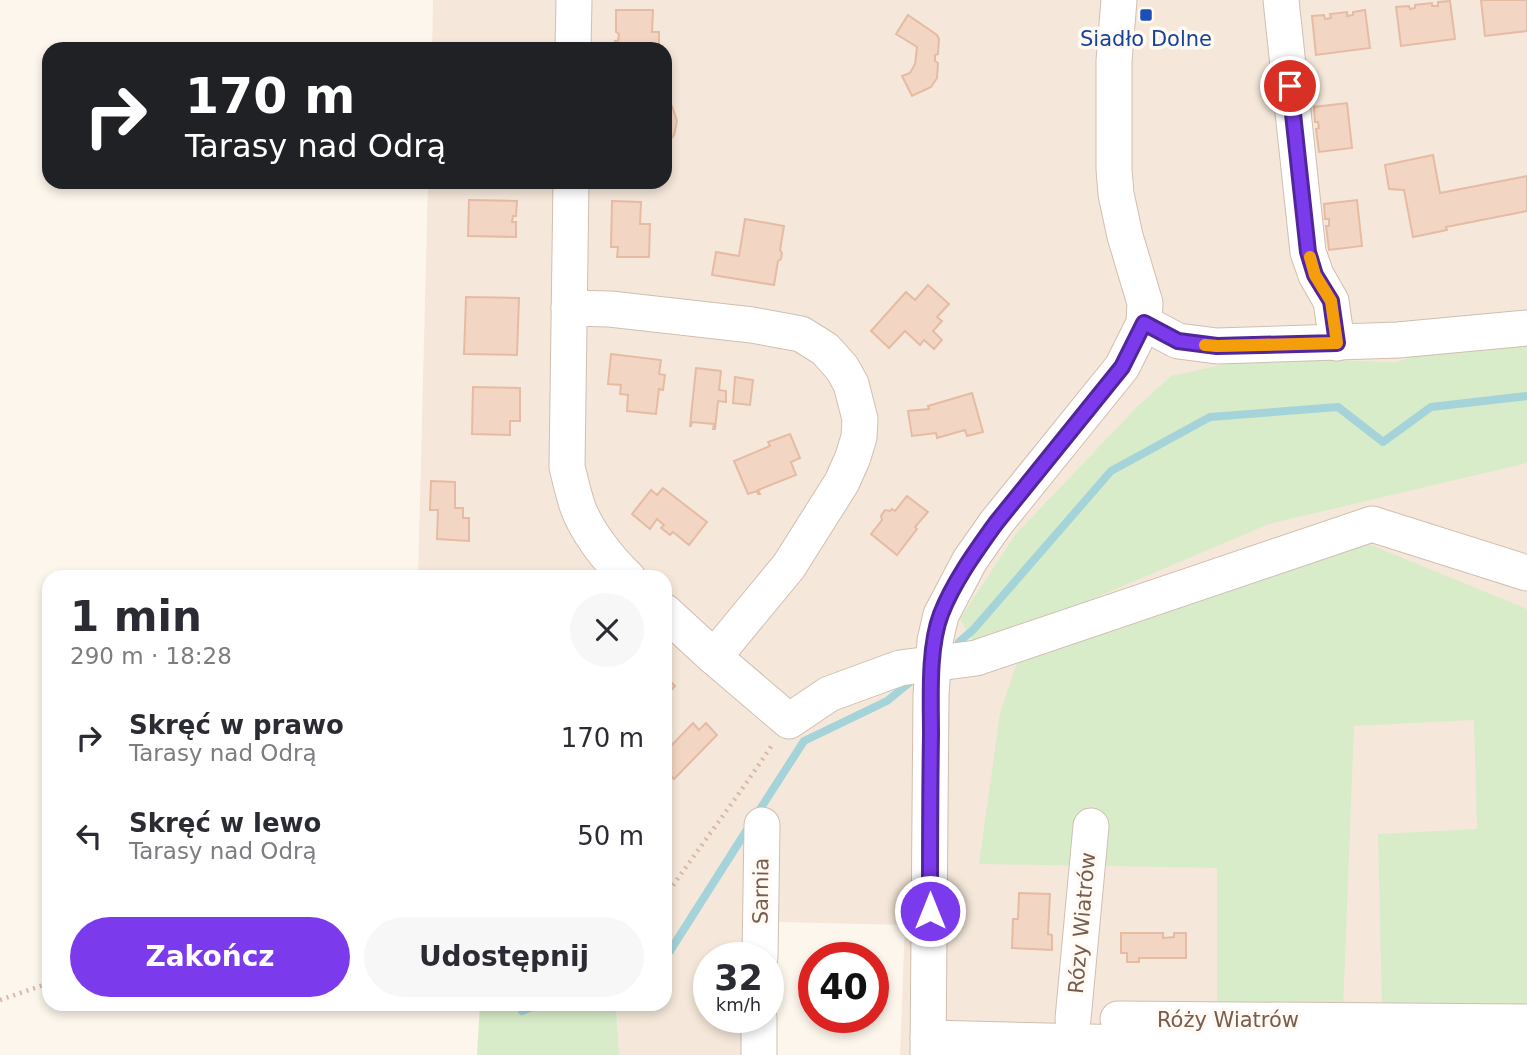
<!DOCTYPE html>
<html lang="pl">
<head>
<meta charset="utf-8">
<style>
	:root { --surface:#fff; --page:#f7f7f7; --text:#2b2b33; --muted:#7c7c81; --accent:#7c3aed }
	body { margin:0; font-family:"DejaVu Sans",sans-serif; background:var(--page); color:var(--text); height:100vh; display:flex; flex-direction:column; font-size:26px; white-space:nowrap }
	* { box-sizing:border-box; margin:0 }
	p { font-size:23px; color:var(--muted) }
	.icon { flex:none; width:38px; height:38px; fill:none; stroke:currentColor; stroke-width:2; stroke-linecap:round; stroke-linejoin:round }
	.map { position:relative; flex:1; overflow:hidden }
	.panel { position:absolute; left:42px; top:570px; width:630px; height:441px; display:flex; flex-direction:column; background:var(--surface); border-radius:21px; box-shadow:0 4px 10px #0003 }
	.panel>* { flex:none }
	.guide { position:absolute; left:42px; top:42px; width:630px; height:147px; border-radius:21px; box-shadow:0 4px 10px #0003; background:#202124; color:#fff; overflow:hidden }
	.speed { position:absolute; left:693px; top:942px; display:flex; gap:14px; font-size:35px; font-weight:700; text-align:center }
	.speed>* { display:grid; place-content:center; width:91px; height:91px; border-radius:50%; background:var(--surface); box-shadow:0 4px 10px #0003; line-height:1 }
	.speed small { font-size:18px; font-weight:400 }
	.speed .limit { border:10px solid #d22; background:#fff; color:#111 }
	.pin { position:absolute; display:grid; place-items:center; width:60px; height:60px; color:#fff; margin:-30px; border:4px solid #fff; border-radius:50%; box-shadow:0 2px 7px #0007 }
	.me { position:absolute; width:77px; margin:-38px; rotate:0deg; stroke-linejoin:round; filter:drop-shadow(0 0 5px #0008) }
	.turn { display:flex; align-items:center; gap:24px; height:147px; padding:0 28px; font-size:32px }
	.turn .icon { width:91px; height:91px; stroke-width:2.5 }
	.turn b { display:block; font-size:49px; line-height:60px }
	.round { display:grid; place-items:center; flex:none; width:74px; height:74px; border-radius:37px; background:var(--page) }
	.headline { display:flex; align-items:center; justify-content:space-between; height:119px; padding:0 28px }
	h1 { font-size:42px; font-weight:600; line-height:52px }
	.cta { display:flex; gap:14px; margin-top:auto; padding:14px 28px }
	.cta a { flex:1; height:80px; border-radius:42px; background:var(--accent); color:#fff; font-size:28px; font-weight:600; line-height:80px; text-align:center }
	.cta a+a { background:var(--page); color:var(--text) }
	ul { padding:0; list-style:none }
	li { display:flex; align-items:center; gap:21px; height:98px; padding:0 28px }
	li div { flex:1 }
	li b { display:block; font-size:26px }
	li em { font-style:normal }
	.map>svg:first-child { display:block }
	.residential { fill:#f5e8da; fill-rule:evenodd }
	.green { fill:#d8ecc9 }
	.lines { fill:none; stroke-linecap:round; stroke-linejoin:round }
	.stream { stroke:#a5d3da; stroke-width:8 }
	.building { fill:#f3d5c3; stroke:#e6bba3; stroke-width:2 }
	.minor-casing { stroke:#d1beb0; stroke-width:37 }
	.path { stroke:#d9b8a5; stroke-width:4.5; stroke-dasharray:2 5; stroke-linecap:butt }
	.minor { stroke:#fff; stroke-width:35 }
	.route-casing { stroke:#51269a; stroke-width:18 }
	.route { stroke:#7c3aed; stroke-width:12 }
	.slow { stroke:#f59e0b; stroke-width:12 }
	.transit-dot { fill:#1a4fb4; stroke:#fffaf3; stroke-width:2.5 }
	.labels { text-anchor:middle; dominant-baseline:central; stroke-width:7; stroke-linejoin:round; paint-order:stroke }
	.transit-label { font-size:21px; fill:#164399; stroke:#fffaf3 }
	.street-label { font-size:21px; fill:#7a5c4d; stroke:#fffaf3 }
</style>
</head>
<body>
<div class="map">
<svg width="1527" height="1055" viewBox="0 0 1527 1055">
	<rect width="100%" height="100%" fill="#fdf6ec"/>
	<path class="residential" d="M433 0H1527V1055H900L905 925 779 922 775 1055H619L616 1005 665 1004V578H418L428 182H665V49H432ZM709 957H768V1017H709Z"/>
	<g class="green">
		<polygon points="1527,321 1527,463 1269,524 977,648 960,619 1015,535 1137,407 1171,376 1253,358 1396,362"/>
		<polygon points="1364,542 1527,609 1527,1008 1382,1010 1378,834 1477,829 1474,720 1354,726 1343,1012 1217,1014 1217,868 979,864 1000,713 1020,654"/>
		<polygon points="480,1005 616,1005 619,1055 477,1055"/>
	</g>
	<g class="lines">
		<g class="stream">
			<polyline points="959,642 973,630 1111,471 1210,417 1338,407 1383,442 1431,407 1527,396"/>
			<polyline points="757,814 804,741 887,701 909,683"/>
			<polyline points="665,953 670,951 750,825"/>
			<polyline points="522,1011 539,1004"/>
		</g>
	</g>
	<g class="building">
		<polygon points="1481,0 1527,0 1527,31 1485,36"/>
		<polygon points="1450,1 1455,39 1401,46 1396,7 1409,6 1410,9 1415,8 1415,5 1432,3 1432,6 1438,6 1438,2"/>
		<polygon points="616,10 653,10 652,32 659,32 659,49 615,49 615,41 618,41 619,34 616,32"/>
		<polygon points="1365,10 1370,48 1316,55 1312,16 1324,15 1325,19 1331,18 1330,14 1347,12 1347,16 1353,15 1353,12"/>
		<polygon points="908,15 937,35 939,39 938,54 935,55 935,61 938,63 937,78 931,87 912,96 902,76 910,73 915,64 917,47 896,34"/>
		<polygon points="665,100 668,100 672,106 677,121 674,135 665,146"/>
		<polygon points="1347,103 1352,148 1319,152 1316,129 1319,128 1318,122 1315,122 1314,107"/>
		<polygon points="1433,155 1440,193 1527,176 1527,211 1446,227 1447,230 1413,237 1404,190 1389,189 1385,165"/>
		<polygon points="469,200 517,201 516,216 513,216 512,222 516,222 516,237 468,236"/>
		<polygon points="1357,200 1362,246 1329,250 1326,226 1329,226 1329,219 1325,219 1324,204"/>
		<polygon points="612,201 641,202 640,224 650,224 649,257 617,257 618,247 611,247"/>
		<polygon points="745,219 784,226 780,250 782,253 781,259 778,261 774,285 712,275 716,252 739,256"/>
		<polygon points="928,285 949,304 937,317 942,321 933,331 942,340 934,349 924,340 920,345 905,331 889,348 871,331 906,292 915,300"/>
		<polygon points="466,297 519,298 517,355 464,354"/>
		<polygon points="611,354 661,360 659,374 665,375 663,390 659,389 656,414 627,411 628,395 620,394 621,385 608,384"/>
		<polygon points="696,368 721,371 719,390 726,391 726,402 718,401 715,429 713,429 714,424 692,422 691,426 690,426"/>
		<polygon points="735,377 753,380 750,405 733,403"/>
		<polygon points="473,387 520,388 520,421 510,421 510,435 472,434"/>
		<polygon points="972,393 983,432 967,436 965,430 937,438 936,433 912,436 908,411 929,409 928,406"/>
		<polygon points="790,434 800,458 791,462 796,475 758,490 760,494 758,494 757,491 748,494 734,461 770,446 768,442"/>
		<polygon points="431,481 455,482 455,508 463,508 463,518 469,518 469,541 437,539 438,510 430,510"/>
		<polygon points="663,488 707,522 689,545 673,532 670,535 661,528 664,525 657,519 650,529 632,514 651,490 657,495"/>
		<polygon points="907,496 928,512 915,527 917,529 897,555 871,534 882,520 881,516 885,510 890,511 892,509 895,511"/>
		<polygon points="665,676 675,686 665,696"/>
		<polygon points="693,723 699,730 706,723 717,735 674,779 665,770 665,752"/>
		<polygon points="1019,893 1050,894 1048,934 1052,935 1052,950 1012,948 1013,919 1018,919"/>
		<polygon points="1121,933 1163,933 1163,938 1174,937 1174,933 1186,933 1186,958 1139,958 1139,962 1127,962 1127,953 1121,953"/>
	</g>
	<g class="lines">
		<g class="minor-casing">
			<g id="minor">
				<polyline points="1281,0 1308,252 1316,275 1331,301 1337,343"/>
				<polyline points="573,49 574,0"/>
				<path d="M571 182 567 467C570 479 573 492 577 505 586 531 608 559 628 578"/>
				<polyline points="569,308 610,309 752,325 801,334 825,349 842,368 851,384 860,419 859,437 853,457 842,482 789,566 714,657"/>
				<polyline points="1144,323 1178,341 1217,346 1398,340 1527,328"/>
				<polyline points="665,612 714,657 789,721 829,694 900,668 976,658 1372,524 1527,573"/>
				<polyline points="760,957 762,825"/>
				<polyline points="1073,1019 1091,826"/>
				<polyline points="1118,1019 1527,1022"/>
				<polyline points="928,1038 1256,1046 1527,1050"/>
				<polyline points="759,1055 759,1017"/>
				<polyline points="928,1055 931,695 935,641 941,615 970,560 996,523 1122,367 1144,323 1145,303 1125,236 1116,194 1114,169 1114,61 1119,0"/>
			</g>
		</g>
		<g class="path">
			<path d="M665 897C700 846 738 797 772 745"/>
			<polyline points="0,1000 49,983"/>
		</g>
		<use href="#minor" class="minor"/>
	</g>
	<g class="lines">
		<g class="route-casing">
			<path id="route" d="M930 911C930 852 930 794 931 735 931 699 928 648 941 614 954 581 976 551 996 523L1122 367 1144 323 1178 341 1217 346 1337 343 1331 301 1315 275 1308 252 1290 86"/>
		</g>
		<use href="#route" class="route"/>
		<polyline class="slow" points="1205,345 1217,346 1337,343 1331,301 1315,275 1310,257"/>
	</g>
	<rect class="transit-dot" x="1139" y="8" width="14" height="14" rx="3.5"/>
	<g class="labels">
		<g class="transit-label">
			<text x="1146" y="39">Siadło Dolne</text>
		</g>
		<g class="street-label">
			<text transform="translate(761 891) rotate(-89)">Sarnia</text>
			<text transform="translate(1082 923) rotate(-85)">Rózy Wiatrów</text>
			<text x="1228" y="1020">Róży Wiatrów</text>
		</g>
	</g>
</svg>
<div class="speed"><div>32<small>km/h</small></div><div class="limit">40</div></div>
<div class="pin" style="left:1290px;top:86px;background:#d93025"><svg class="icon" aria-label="arrive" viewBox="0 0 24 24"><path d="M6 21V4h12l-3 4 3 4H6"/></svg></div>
<svg class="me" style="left:930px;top:911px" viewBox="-20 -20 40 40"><circle r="17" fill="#7c3aed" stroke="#fff" stroke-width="3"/><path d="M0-11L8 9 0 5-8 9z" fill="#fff"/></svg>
<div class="guide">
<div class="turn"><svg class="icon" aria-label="right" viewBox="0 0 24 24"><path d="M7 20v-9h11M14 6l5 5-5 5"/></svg><div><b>170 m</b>Tarasy nad Odrą</div></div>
</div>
<section class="panel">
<div class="headline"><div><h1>1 min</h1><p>290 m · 18:28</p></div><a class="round"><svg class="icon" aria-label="close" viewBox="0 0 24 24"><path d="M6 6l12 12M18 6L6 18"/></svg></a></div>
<ul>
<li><svg class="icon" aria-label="right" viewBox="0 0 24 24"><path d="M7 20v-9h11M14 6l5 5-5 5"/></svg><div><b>Skręć w prawo</b><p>Tarasy nad Odrą</p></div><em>170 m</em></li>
<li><svg class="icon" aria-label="left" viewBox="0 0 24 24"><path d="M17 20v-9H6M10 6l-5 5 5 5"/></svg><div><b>Skręć w lewo</b><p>Tarasy nad Odrą</p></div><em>50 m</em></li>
</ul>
<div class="cta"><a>Zakończ</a><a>Udostępnij</a></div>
</section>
</div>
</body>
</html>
